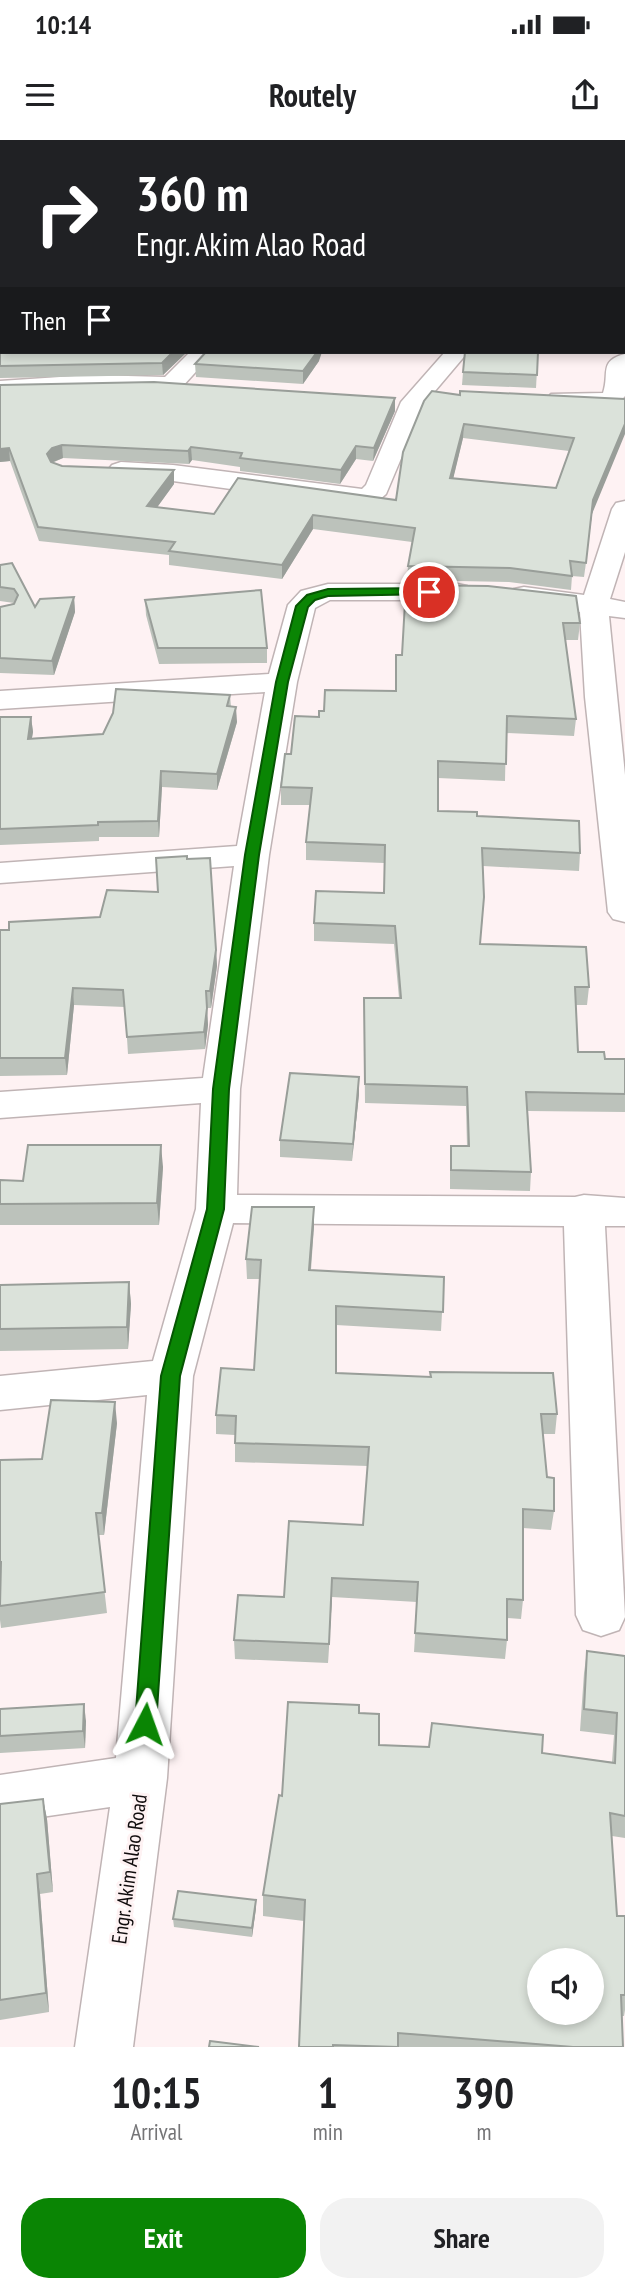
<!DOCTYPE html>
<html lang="en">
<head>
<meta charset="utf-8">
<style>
	:root { --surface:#fff; --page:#f2f2f2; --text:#202124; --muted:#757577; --accent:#0a8504 }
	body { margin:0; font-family:"PT Sans Narrow",sans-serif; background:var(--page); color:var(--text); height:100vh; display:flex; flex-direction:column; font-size:26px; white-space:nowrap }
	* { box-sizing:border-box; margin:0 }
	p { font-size:23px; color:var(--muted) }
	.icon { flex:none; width:38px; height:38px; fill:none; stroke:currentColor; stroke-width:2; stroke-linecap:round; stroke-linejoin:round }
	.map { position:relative; height:1907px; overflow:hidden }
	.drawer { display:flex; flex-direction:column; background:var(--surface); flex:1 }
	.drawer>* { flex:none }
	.hud { position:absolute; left:0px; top:0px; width:626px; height:214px; box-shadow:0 4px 10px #0003; background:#202124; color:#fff; overflow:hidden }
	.buttons { position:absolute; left:527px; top:1808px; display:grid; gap:14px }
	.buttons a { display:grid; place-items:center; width:77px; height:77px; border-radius:50%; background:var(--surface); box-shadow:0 4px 10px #0003; font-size:35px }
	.pin { position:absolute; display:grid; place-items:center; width:60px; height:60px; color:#fff; margin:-30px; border:4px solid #fff; border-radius:50%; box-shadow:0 2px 7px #0007 }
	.me { position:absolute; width:77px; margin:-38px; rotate:4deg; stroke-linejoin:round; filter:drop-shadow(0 0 5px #0008) }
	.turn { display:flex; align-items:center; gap:24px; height:147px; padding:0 21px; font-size:32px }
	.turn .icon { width:91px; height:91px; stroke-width:2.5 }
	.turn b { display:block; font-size:49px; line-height:60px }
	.then { display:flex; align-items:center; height:66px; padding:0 21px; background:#0003; gap:14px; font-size:26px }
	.eta { display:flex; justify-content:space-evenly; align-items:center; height:119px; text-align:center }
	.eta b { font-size:42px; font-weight:800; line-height:49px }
	.primary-button { display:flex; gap:14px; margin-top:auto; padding:14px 21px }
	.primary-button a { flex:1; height:80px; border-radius:28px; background:var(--accent); color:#fff; font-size:28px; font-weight:800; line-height:80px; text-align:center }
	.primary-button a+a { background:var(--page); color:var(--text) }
	.status { display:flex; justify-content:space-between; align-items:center; height:49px; padding:0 35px; background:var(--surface); direction:ltr }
	.status svg { height:19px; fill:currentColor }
	header { display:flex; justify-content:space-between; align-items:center; height:91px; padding:0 21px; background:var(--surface); font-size:32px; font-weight:800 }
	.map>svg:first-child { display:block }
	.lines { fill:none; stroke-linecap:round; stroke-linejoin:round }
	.minor-casing { stroke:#c0b4b5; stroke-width:3 }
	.minor { fill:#fff; fill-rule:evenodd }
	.wall { fill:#bcc2bb; fill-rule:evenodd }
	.shaded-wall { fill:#999e99 }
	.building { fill:#dbe2da; stroke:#999e99; stroke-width:2; fill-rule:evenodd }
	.route { fill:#0a8504; stroke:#065603; stroke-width:2 }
	.labels { text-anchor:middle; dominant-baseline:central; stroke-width:6; stroke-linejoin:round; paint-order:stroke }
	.street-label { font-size:21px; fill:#100c0d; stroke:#fef2f3 }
</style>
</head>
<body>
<div class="status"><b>10:14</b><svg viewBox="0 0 49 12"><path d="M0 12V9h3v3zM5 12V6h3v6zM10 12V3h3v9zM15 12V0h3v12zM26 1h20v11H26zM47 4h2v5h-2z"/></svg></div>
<header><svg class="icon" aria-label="menu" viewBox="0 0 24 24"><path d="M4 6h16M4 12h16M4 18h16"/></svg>Routely<svg class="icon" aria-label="share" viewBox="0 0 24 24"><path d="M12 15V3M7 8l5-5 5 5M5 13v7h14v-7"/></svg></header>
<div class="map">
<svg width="625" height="1907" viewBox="0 0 625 1907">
	<rect width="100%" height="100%" fill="#fef2f3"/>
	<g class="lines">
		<g class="minor-casing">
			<g id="minor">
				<polygon points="0,157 2,157 0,172"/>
				<polygon points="190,212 214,212 181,248 173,250 90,249 0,255 0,241 90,235 165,237"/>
				<polygon points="445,212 468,212 424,264 386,354 379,360 370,363 340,364 173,341 112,335 108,330 112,325 121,322 173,325 362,349 366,345 401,262"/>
				<path d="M625 214V256L617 265 559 266 551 264 547 259 551 254 603 253C610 233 598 221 625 214Z"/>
				<polygon points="625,361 625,412 610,459 625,462 625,478 609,476 625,635 625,782 613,779 608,772 585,557 580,472 514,461 510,455 514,449 524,447 584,455 612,369 616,363"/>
				<polygon points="328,444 457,444 467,446 471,452 467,458 457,460 330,460 315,468 297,542 269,715 240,949 237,1055 575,1057 584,1055 625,1058 625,1086 605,1086 625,1477 619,1490 601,1496 583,1490 576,1475 564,1086 233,1083 193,1236 167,1638 133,1907 75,1907 110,1667 0,1683 0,1635 116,1618 147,1255 0,1270 0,1236 153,1221 196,1069 201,963 0,978 0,952 203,938 234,726 0,743 0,723 237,706 265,552 0,569 0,551 269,534 288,465 301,451"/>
			</g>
		</g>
		<use href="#minor" class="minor"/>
	</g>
	<g class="wall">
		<polygon points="2,25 2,129 0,129 0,26"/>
		<polygon points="0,167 2,212 187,212 163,235 0,238"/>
		<polygon points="538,212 536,248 462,245 463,232"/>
		<polygon points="319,221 303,244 196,237 195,224"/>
		<path d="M0 245 395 271 373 321 356 319 340 344 240 331V327L192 320 189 324 63 318 52 323 62 326 174 330V344L157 367 214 374 396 360 460 255 625 259 592 374 584 437 572 436 571 450 509 442 407 440 408 426 412 402 313 389 282 439 169 425V415L39 401 10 321 0 322ZM463 298 569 311 556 348 453 338Z"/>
		<polygon points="0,425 35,467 74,457 75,472 54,535 0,533 0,467 14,463 0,461"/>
		<polygon points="406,445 580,483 578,500 565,500 576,579 574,596 506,593 505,641 438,638 438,671 477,676 580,713 579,731 483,726 483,775 480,804 589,847 587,865 576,865 578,912 605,919 625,919 625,972 528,971 531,1032 530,1051 450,1049 450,1024 451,1006 467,1006 466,966 365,963 364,876 399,858 394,804 314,801 314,783 384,753 384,723 306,720 306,702 310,665 281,665 281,647 291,614 324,571 395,551 402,515"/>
		<polygon points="145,460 267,508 267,523 159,524 146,475"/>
		<polygon points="230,555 231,567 237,582 217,650 162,647 159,697 99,697 99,701 0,705 0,577 31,577 33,592 32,598 103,594"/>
		<polygon points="187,719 216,810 217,826 211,868 207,868 208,885 205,909 128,914 125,867 74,865 67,935 0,936 0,790 100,777 158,752"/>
		<polygon points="359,954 352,1021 280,1017 280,1000"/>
		<polygon points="163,1027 159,1085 0,1085 0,1040 23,1041"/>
		<polygon points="314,1086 311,1130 444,1137 441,1191 336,1185 336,1233 557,1274 555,1294 543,1294 547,1337 554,1371 551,1390 523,1388 523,1460 521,1479 507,1478 507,1500 505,1519 414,1512 417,1462 332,1457 328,1523 235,1519 234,1500 363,1385 368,1326 235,1322 235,1295 216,1294 216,1275 254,1230 260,1139 247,1139 246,1119"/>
		<polygon points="129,1142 131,1164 128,1209 0,1211 0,1145"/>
		<polygon points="117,1283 104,1395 98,1395 107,1473 1,1488 0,1480 0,1320 42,1319"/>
		<polygon points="587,1511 625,1516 625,1698 612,1696 617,1776 625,1776 625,1870 624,1876 622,1876 623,1907 299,1907 304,1781 263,1776 263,1755 282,1656 359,1573 379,1605 542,1613 612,1622 614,1595 580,1591 584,1533"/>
		<polygon points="0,1569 86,1581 85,1608 0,1613"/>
		<polygon points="43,1659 47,1679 53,1752 40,1754 49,1872 0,1880 0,1664"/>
		<polygon points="256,1760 256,1768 252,1797 174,1787 173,1779"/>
	</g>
	<g class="shaded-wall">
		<polygon points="1,10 2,22 0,23 0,11"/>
		<polygon points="173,212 187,212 163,235 162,223"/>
		<polygon points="317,212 322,212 319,221 303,244 303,231"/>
		<polygon points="607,212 622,212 606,214"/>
		<polygon points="395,258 395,271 373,321 374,308"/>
		<polygon points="464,284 463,298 450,352 450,338"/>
		<polygon points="625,284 625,294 592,374 584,437 593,360"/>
		<polygon points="62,305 63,318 53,322 48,327 47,314 52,308"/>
		<polygon points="356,306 356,319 340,344 341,330"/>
		<polygon points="191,307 192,320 189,324 188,311"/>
		<polygon points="9,308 10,321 0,322 0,309"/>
		<polygon points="174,330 174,344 148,380 147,366"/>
		<polygon points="313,375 313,389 282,439 282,425"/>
		<polygon points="74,457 75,472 54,535 52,521"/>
		<polygon points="236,567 237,582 217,650 217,634"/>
		<polygon points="31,577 33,592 29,614 28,599"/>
		<polygon points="161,631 162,647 159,697 158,681"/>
		<polygon points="216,810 217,826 211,868 210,851"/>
		<polygon points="73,848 74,865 67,935 65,918"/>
		<polygon points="207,868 208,885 205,909 204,892"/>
		<polygon points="359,937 359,954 352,1021 353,1004"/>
		<polygon points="161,1005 163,1027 159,1085 157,1063"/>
		<polygon points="314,1067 314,1086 309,1149 309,1130"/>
		<polygon points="129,1142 131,1164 128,1209 127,1187"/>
		<polygon points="115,1262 117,1283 104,1395 102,1373"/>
		<polygon points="332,1438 332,1457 328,1523 329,1504"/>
		<polygon points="84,1564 86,1581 85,1608 83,1591"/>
		<polygon points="43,1659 47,1679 53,1752 50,1732"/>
		<polygon points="37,1734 40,1754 49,1872 46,1853"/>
		<polygon points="256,1760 256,1768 252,1797 252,1788"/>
	</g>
	<g class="building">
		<polygon points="0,0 625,0 625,199 625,2 2,2 2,11 0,11"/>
		<polygon points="2,25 2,118 0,117 0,26"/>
		<polygon points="0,167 2,167 2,212 173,212 162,223 0,226"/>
		<polygon points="206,212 317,212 303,231 195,224"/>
		<polygon points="465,212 538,212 537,235 463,232"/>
		<path d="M154 242 395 258 374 308 356 306 341 330 240 318 242 313 191 307 188 311 62 305 52 308 47 314 51 322 62 326 174 330 147 366 214 374 238 338 396 360 403 312 424 261 432 251 460 255V251L625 259V284L593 360 586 423 570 421 572 436 510 428 408 426 415 388 313 375 282 425 169 411 175 402 38 387 9 308 0 309V245ZM464 284 574 298 556 348 450 338Z"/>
		<polygon points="12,423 35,467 40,459 74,457 52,521 0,518 0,467 14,464 18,455 14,449 0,447 0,425"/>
		<polygon points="406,445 488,446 576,456 580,483 563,483 576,579 507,576 506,624 438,621 438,671 477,672 477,676 579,681 580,713 482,708 484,757 480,804 586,807 589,847 575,847 578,912 604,912 605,919 625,919 625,954 526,952 531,1032 451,1030 451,1006 469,1006 467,947 365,944 364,858 401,858 395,786 314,783 316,751 384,753 385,705 306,702 312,648 281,647 285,614 291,614 295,576 319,577 319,571 324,571 325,550 396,551 396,515 402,515"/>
		<polygon points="261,450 267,508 158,508 145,460"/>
		<polygon points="116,549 230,555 227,566 236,567 217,634 161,631 158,681 98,682 98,685 0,689 0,577 31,577 28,599 103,594 113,573"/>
		<polygon points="187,716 187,719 210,718 216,810 210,851 206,851 207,868 204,892 127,897 123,850 73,848 65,918 0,918 0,790 9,790 9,782 100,777 107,750 158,752 156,718"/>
		<polygon points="290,933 359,937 353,1004 280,1000"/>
		<polygon points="28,1005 161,1005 157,1063 0,1064 0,1040 23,1041"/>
		<polygon points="252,1067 314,1067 309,1130 444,1137 443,1172 336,1166 336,1233 431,1237 430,1232 553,1233 557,1274 541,1274 547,1337 554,1338 554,1371 523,1369 523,1460 507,1459 507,1500 415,1493 418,1442 332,1438 329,1504 234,1500 238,1455 284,1457 289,1381 363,1385 369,1307 235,1303 236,1276 216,1275 221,1228 254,1230 261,1120 246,1119"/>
		<polygon points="129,1142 127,1187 0,1189 0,1145"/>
		<polygon points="51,1260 115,1262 102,1373 96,1373 105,1452 0,1466 1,1422 0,1422 0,1320 42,1319"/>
		<path d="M587 1511 625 1516V1676L610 1673 617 1776H625V1855H621L623 1907H573L398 1893V1907L333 1905V1907H299L305 1760 263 1755 279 1655 282 1656 288 1562 359 1565V1573L379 1574V1605L429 1607 432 1583 543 1595 542 1613 615 1623 617 1573 584 1569ZM539 1820H592V1872H539Z"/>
		<polygon points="84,1564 83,1591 0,1596 0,1569"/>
		<polygon points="43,1659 50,1732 37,1734 46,1853 0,1860 0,1664"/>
		<polygon points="178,1751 256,1760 252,1788 173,1779"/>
		<polygon points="210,1901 259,1907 209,1907"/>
	</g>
	<polygon class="route" points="429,448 433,449 433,454 328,456 315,460 308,467 288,542 259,715 229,949 224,1069 180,1236 156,1584 153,1591 145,1594 138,1591 135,1584 161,1236 207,1069 213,949 245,715 276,542 296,466 307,455 328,449"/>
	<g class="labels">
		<g class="street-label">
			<text transform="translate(129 1729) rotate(-82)">Engr. Akim Alao Road</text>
		</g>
	</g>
</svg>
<div class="buttons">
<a><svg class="icon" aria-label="sound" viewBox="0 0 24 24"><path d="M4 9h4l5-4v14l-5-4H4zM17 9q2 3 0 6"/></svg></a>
</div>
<div class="pin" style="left:429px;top:452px;background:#d93025"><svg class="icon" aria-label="arrive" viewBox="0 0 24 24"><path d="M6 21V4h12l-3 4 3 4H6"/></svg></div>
<svg class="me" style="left:145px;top:1584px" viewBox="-20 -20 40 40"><path d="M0-17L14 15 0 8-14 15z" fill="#0a8504" stroke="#fff" stroke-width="4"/></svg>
<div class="hud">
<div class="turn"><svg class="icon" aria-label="right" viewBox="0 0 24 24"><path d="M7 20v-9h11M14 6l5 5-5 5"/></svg><div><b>360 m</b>Engr. Akim Alao Road</div></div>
<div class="then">Then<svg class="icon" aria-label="arrive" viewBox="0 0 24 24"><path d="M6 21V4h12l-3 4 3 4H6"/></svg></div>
</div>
</div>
<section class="drawer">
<div class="eta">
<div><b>10:15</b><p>Arrival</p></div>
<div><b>1</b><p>min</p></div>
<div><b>390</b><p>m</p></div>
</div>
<div class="primary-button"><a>Exit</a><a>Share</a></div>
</section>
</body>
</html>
